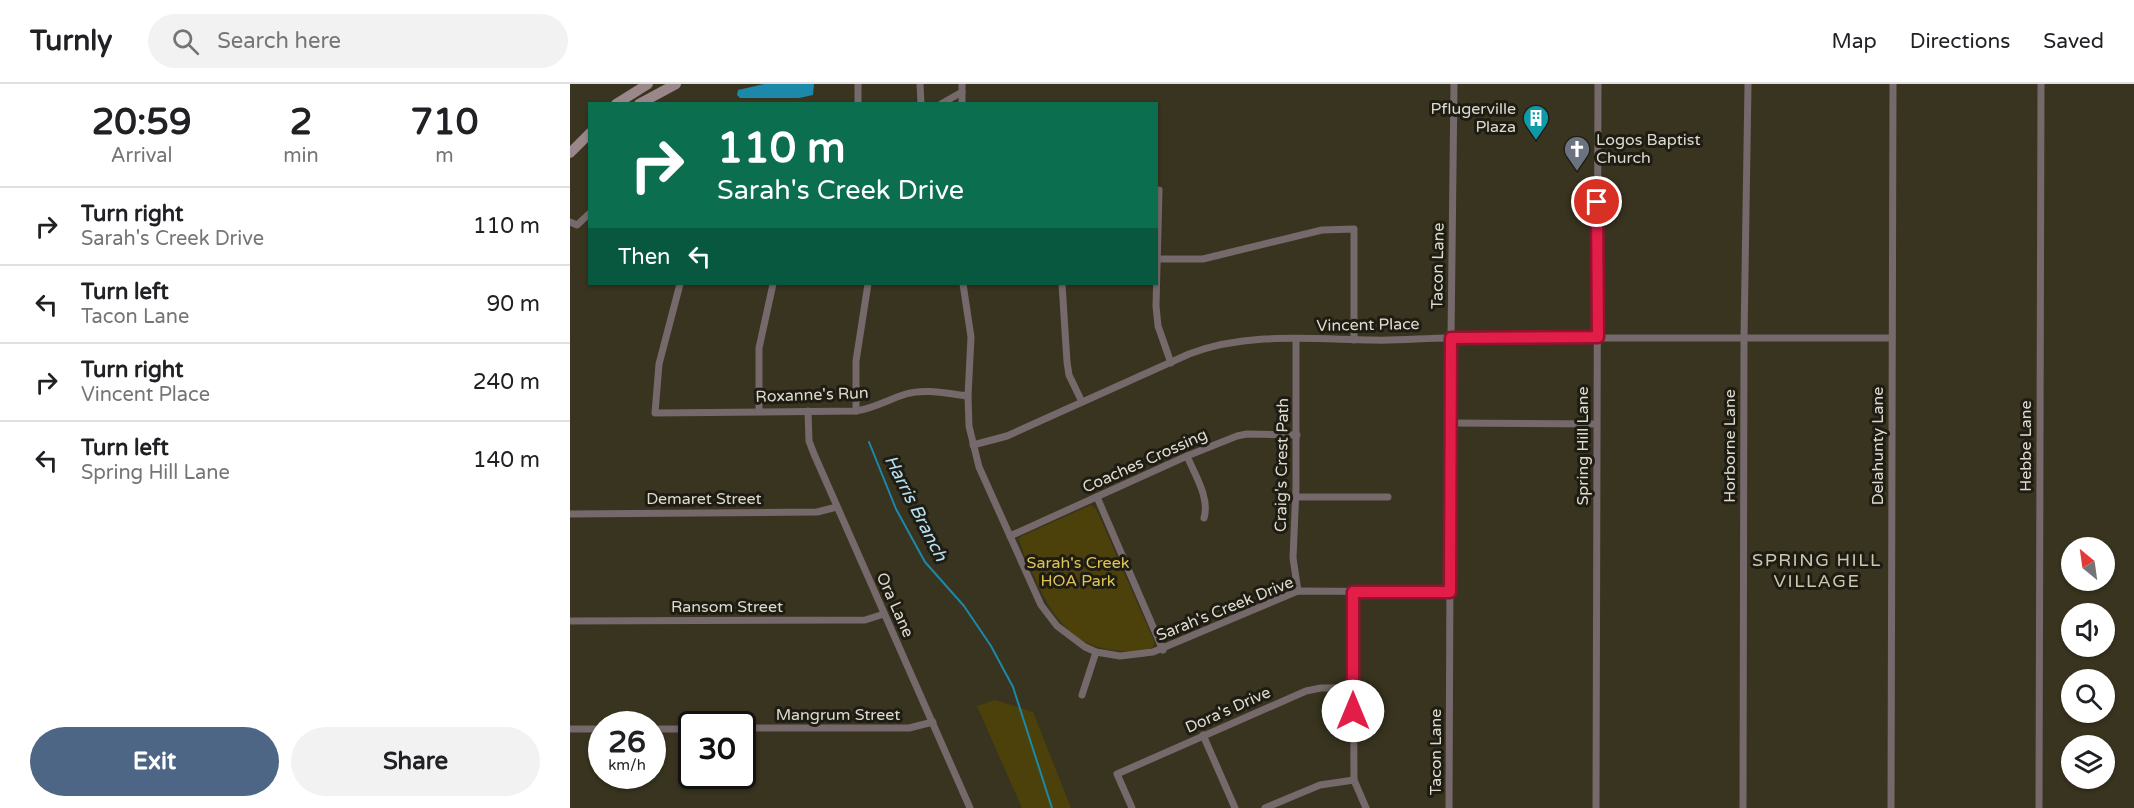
<!DOCTYPE html>
<html lang="en">
<head>
<meta charset="utf-8">
<style>
	:root { --surface:#fff; --page:#f2f2f2; --text:#202124; --muted:#757577; --line:#e0e0e0; --accent:#4e6685 }
	body { margin:0; font-family:"Varela Round",sans-serif; background:var(--page); color:var(--text); height:100vh; display:flex; flex-direction:column; font-size:22px; white-space:nowrap }
	* { box-sizing:border-box; margin:0 }
	p { font-size:20px; color:var(--muted) }
	.icon { flex:none; width:33px; height:33px; fill:none; stroke:currentColor; stroke-width:2; stroke-linecap:round; stroke-linejoin:round }
	.map { position:relative; flex:1; overflow:hidden }
	.drawer { display:flex; flex-direction:column; background:var(--surface); width:570px }
	.drawer>* { flex:none }
	.banner { position:absolute; left:18px; top:18px; width:570px; height:183px; border-radius:0px; box-shadow:0 2px 4px #0004; background:#0b6e4f; color:#fff; overflow:hidden }
	.needle { width:39px; rotate:331deg }
	.tools { position:absolute; left:1491px; top:453px; display:grid; gap:12px }
	.tools a { display:grid; place-items:center; width:54px; height:54px; border-radius:50%; background:var(--surface); box-shadow:0 2px 4px #0004; font-size:30px }
	.speed { position:absolute; left:18px; top:627px; display:flex; gap:12px; font-size:30px; font-weight:700; text-align:center }
	.speed>* { display:grid; place-content:center; width:78px; height:78px; border-radius:50%; background:var(--surface); box-shadow:0 2px 4px #0004; line-height:1 }
	.speed small { font-size:15px; font-weight:400 }
	.speed .limit { border:3px solid #111; border-radius:9px; background:#fff; color:#111 }
	.pin { position:absolute; display:grid; place-items:center; width:51px; height:51px; color:#fff; margin:-26px; border:3px solid #fff; border-radius:50%; box-shadow:0 2px 6px #0007 }
	.me { position:absolute; width:66px; margin:-33px; rotate:0deg; stroke-linejoin:round; filter:drop-shadow(0 0 4px #0008) }
	.turn { display:flex; align-items:center; gap:21px; height:126px; padding:0 30px; font-size:27px }
	.turn .icon { width:78px; height:78px; stroke-width:2.5 }
	.turn b { display:block; font-size:42px; line-height:51px }
	.then { display:flex; align-items:center; height:57px; padding:0 30px; background:#0003; gap:12px; font-size:22px }
	.eta { display:flex; justify-content:space-evenly; align-items:center; height:102px; text-align:center }
	.eta b { font-size:36px; font-weight:800; line-height:42px }
	.action { display:flex; gap:12px; margin-top:auto; padding:12px 30px }
	.action a { flex:1; height:69px; border-radius:36px; background:var(--accent); color:#fff; font-size:24px; font-weight:800; line-height:69px; text-align:center }
	.action a+a { background:var(--page); color:var(--text) }
	ul { padding:0; list-style:none }
	li { display:flex; align-items:center; gap:18px; height:78px; padding:0 30px; border-top:2px solid var(--line) }
	li div { flex:1 }
	li b { display:block; font-size:22px }
	li em { font-style:normal }
	header { display:flex; align-items:center; gap:36px; box-sizing:border-box; height:84px; padding:0 30px; background:var(--surface); border-bottom:2px solid var(--line) }
	header strong { font-size:28px }
	nav { display:flex; gap:33px; margin-inline-start:auto; font-size:21px }
	.search { width:420px; height:54px; background:var(--page); display:flex; align-items:center; gap:15px; box-sizing:border-box; padding:0 21px; border-radius:33px; color:var(--muted); font-size:22px }
	main { display:flex; flex:1; min-height:0 }
	.map>svg:first-child { display:block }
	.green { fill:#4c400b }
	.water { fill:#1c88aa }
	.lines { fill:none; stroke-linecap:round; stroke-linejoin:round }
	.stream { stroke:#1c88aa; stroke-width:2 }
	.street { stroke:#75696b; stroke-width:7 }
	.secondary { stroke:#9a8789; stroke-width:10 }
	.route-casing { stroke:#92132f; stroke-width:15 }
	.route { stroke:#e11d48; stroke-width:10 }
	.labels { text-anchor:middle; dominant-baseline:central; stroke-width:6; stroke-linejoin:round; paint-order:stroke }
	.poi-label { font-size:16px; fill:#dedbce; stroke:#1e1c13; text-anchor:end }
	.street-label { font-size:16px; fill:#dedbce; stroke:#1e1c13 }
	.park-label { font-size:16px; fill:#dec454; stroke:#1e1c13 }
	.water-label { font-size:18px; font-style:italic; fill:#b5e2f5; stroke:#1e1c13 }
	.neighbourhood-label { font-size:18px; letter-spacing:1.5px; fill:#cdc7ae; stroke:#1e1c13 }
</style>
</head>
<body>
<header>
<strong>Turnly</strong>
<div class="search"><svg class="icon" aria-label="search" viewBox="0 0 24 24"><circle cx="10" cy="10" r="6"/><path d="M15 15l6 6"/></svg>Search here</div>
<nav><a>Map</a><a>Directions</a><a>Saved</a></nav>
</header>
<main>
<section class="drawer">
<div class="eta">
<div><b>20:59</b><p>Arrival</p></div>
<div><b>2</b><p>min</p></div>
<div><b>710</b><p>m</p></div>
</div>
<ul>
<li><svg class="icon" aria-label="right" viewBox="0 0 24 24"><path d="M7 20v-9h11M14 6l5 5-5 5"/></svg><div><b>Turn right</b><p>Sarah's Creek Drive</p></div><em>110 m</em></li>
<li><svg class="icon" aria-label="left" viewBox="0 0 24 24"><path d="M17 20v-9H6M10 6l-5 5 5 5"/></svg><div><b>Turn left</b><p>Tacon Lane</p></div><em>90 m</em></li>
<li><svg class="icon" aria-label="right" viewBox="0 0 24 24"><path d="M7 20v-9h11M14 6l5 5-5 5"/></svg><div><b>Turn right</b><p>Vincent Place</p></div><em>240 m</em></li>
<li><svg class="icon" aria-label="left" viewBox="0 0 24 24"><path d="M17 20v-9H6M10 6l-5 5 5 5"/></svg><div><b>Turn left</b><p>Spring Hill Lane</p></div><em>140 m</em></li>
</ul>
<div class="action"><a>Exit</a><a>Share</a></div>
</section>
<div class="map">
<svg width="1564" height="724" viewBox="0 0 1564 724">
	<rect width="100%" height="100%" fill="#39341f"/>
	<g class="green">
		<path d="M519 422H522L526 425 584 557V562C576 568 563 568 553 567 501 565 482 532 463 490 458 479 452 467 449 455L452 452Z"/>
		<polygon points="425,616 463,628 501,724 452,724 407,622"/>
	</g>
	<polygon class="water" points="194,0 244,0 243,11 229,14 170,14 167,11 168,6"/>
	<g class="lines">
		<polyline class="stream" points="299,358 326,425 355,478 394,522 421,562 443,603 482,724"/>
		<g class="street">
			<polyline points="350,0 351,20"/>
			<polyline points="392,0 392,20"/>
			<polyline points="288,20 288,0"/>
			<polyline points="371,20 392,8"/>
			<polyline points="586,106 589,106 586,222 588,242 601,279"/>
			<polyline points="0,138 7,141 20,129"/>
			<polyline points="587,175 633,175 752,146 784,145 784,256"/>
			<path d="M110 200 89 280 85 329 286 327C305 324 319 315 336 310 356 304 378 310 398 312"/>
			<polyline points="393,200 401,253 398,312 399,342 409,383 471,521 487,542 515,563 526,568 550,572 583,568 728,507 880,508"/>
			<polyline points="492,200 497,278 499,291 512,318"/>
			<polyline points="726,255 726,404 723,474 728,507"/>
			<polyline points="189,327 189,264 203,200"/>
			<polyline points="238,327 239,357 244,370 400,724"/>
			<polyline points="286,327 286,277 298,200"/>
			<polyline points="880,339 1026,340"/>
			<path d="M403 361 437 352 619 270C677 248 741 255 802 256 828 257 854 254 881 254H1322"/>
			<path d="M617 372C625 391 640 414 634 434"/>
			<polyline points="527,413 593,566"/>
			<polyline points="726,413 818,413"/>
			<polyline points="0,430 247,428 267,423"/>
			<polyline points="440,452 617,372 667,352 677,350 727,351"/>
			<polyline points="783,508 784,696 796,724"/>
			<polyline points="0,537 295,536 314,530"/>
			<polyline points="512,611 526,568"/>
			<polyline points="172,644 339,644 363,638"/>
			<polyline points="0,645 32,645"/>
			<polyline points="82,645 122,645"/>
			<polyline points="633,651 665,724"/>
			<polyline points="562,724 547,690 736,607 751,604 783,604"/>
			<polyline points="695,724 750,701 784,696"/>
			<polyline points="879,724 881,254 884,0"/>
			<polyline points="1026,724 1028,0"/>
			<polyline points="1173,724 1174,254 1178,0"/>
			<polyline points="1321,724 1323,0"/>
			<polyline points="1469,724 1471,0"/>
		</g>
		<g class="secondary">
			<polyline points="46,20 78,0"/>
			<polyline points="69,20 106,0"/>
			<polyline points="0,69 20,49"/>
		</g>
	</g>
	<g class="lines">
		<g class="route-casing">
			<polyline id="route" points="783,627 783,508 880,508 881,254 1028,253 1027,118"/>
		</g>
		<use href="#route" class="route"/>
	</g>
	<defs>
		<g id="building-pin" transform="scale(1.35)"><path d="M0 17L-7.5 6A9.5 9.5 0 1 1 7.5 6Z" fill="#0f9aa8" stroke="#1e1c13"/><path d="M-4-6H4V6H1V3H-1V6H-4ZM-2.5-4.3h1.7v1.8h-1.7ZM.8-4.3h1.7v1.8H.8ZM-2.5-1h1.7V.8h-1.7ZM.8-1h1.7V.8H.8Z" fill="#fff"/></g>
		<g id="church-pin" transform="scale(1.35)"><path d="M0 17L-7.5 6A9.5 9.5 0 1 1 7.5 6Z" fill="#6b7280" stroke="#1e1c13"/><path d="M-1.2-6h2.4v3.5h3.3v2.4h-3.3V6h-2.4V-.1h-3.3v-2.4h3.3Z" fill="#fff"/></g>
	</defs>
	<g fill-rule="evenodd">
		<use href="#building-pin" x="966" y="34"/>
		<use href="#church-pin" x="1007" y="65"/>
	</g>
	<g class="labels">
		<g class="poi-label">
			<text x="946" y="25">Pflugerville<tspan x="946" dy="18">Plaza</tspan></text>
			<text x="1026" y="56" text-anchor="start">Logos Baptist<tspan x="1026" dy="18">Church</tspan></text>
		</g>
		<g class="street-label">
			<text transform="translate(868 182) rotate(-89)">Tacon Lane</text>
			<text transform="translate(798 241) rotate(-1)">Vincent Place</text>
			<text transform="translate(242 311) rotate(-2)">Roxanne's Run</text>
			<text transform="translate(1013 362) rotate(-90)">Spring Hill Lane</text>
			<text transform="translate(1160 362) rotate(-90)">Horborne Lane</text>
			<text transform="translate(1308 362) rotate(-90)">Delahunty Lane</text>
			<text transform="translate(1456 362) rotate(-90)">Hebbe Lane</text>
			<text transform="translate(575 377) rotate(-24)">Coaches Crossing</text>
			<text transform="translate(712 381) rotate(-89)">Craig's Crest Path</text>
			<text x="134" y="415">Demaret Street</text>
			<text transform="translate(325 521) rotate(66)">Ora Lane</text>
			<text x="157" y="523">Ransom Street</text>
			<text transform="translate(655 525) rotate(-22)">Sarah's Creek Drive</text>
			<text transform="translate(658 626) rotate(-24)">Dora's Drive</text>
			<text x="268" y="631">Mangrum Street</text>
			<text transform="translate(866 668) rotate(-90)">Tacon Lane</text>
		</g>
		<g class="park-label">
			<text x="508" y="479">Sarah's Creek<tspan x="508" dy="18">HOA Park</tspan></text>
		</g>
		<g class="water-label">
			<text transform="translate(346 424) rotate(63)">Harris Branch</text>
		</g>
		<g class="neighbourhood-label">
			<text x="1247" y="476">SPRING HILL<tspan x="1247" dy="21">VILLAGE</tspan></text>
		</g>
	</g>
</svg>
<div class="tools">
<a><svg class="needle" viewBox="-14 -14 28 28"><path d="M0-13l5 13h-10z" fill="#e53935"/><path d="M0 13l5-13h-10z" fill="#757577"/></svg></a>
<a><svg class="icon" aria-label="sound" viewBox="0 0 24 24"><path d="M4 9h4l5-4v14l-5-4H4zM17 9q2 3 0 6"/></svg></a>
<a><svg class="icon" aria-label="search" viewBox="0 0 24 24"><circle cx="10" cy="10" r="6"/><path d="M15 15l6 6"/></svg></a>
<a><svg class="icon" aria-label="layers" viewBox="0 0 24 24"><path d="M12 4l9 5-9 5-9-5zM3 14l9 5 9-5"/></svg></a>
</div>
<div class="speed"><div>26<small>km/h</small></div><div class="limit">30</div></div>
<div class="pin" style="left:1027px;top:118px;background:#d93025"><svg class="icon" aria-label="arrive" viewBox="0 0 24 24"><path d="M6 21V4h12l-3 4 3 4H6"/></svg></div>
<svg class="me" style="left:783px;top:627px" viewBox="-20 -20 40 40"><circle r="19" fill="#fff"/><path d="M0-13L10 11 0 6-10 11z" fill="#e11d48"/></svg>
<div class="banner">
<div class="turn"><svg class="icon" aria-label="right" viewBox="0 0 24 24"><path d="M7 20v-9h11M14 6l5 5-5 5"/></svg><div><b>110 m</b>Sarah's Creek Drive</div></div>
<div class="then">Then<svg class="icon" aria-label="left" viewBox="0 0 24 24"><path d="M17 20v-9H6M10 6l-5 5 5 5"/></svg></div>
</div>
</div>
</main>
</body>
</html>
